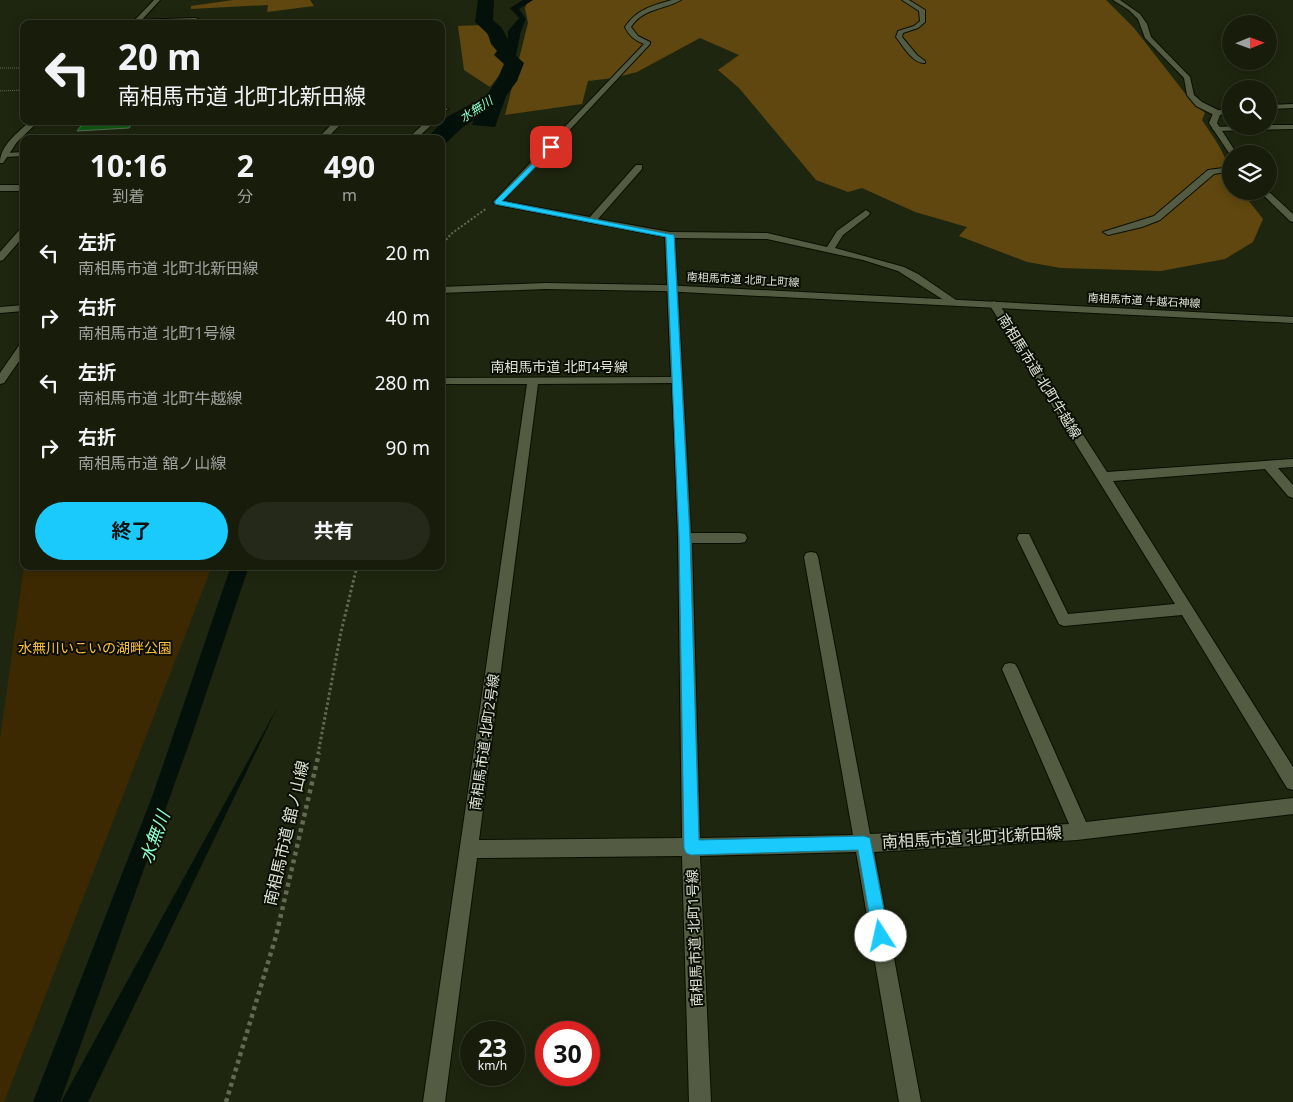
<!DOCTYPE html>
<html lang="ja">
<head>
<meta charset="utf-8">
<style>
	:root { --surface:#171c0b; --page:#242919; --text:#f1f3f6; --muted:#9ea19d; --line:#363a2c; --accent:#1acafc }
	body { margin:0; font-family:"Noto Sans","Noto Sans JP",sans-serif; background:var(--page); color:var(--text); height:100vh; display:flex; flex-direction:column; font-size:19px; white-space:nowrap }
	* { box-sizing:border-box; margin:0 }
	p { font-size:16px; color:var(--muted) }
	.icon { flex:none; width:28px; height:28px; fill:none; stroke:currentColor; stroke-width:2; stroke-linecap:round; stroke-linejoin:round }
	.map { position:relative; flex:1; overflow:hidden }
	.details { position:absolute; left:20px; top:135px; width:425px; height:435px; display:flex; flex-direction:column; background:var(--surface); border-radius:10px; box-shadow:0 2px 12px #0003,0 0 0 1px var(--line) }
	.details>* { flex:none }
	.banner { position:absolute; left:20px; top:20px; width:425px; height:105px; border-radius:10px; box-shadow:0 2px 12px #0003,0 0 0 1px var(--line); background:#171c0b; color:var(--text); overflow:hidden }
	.needle { width:32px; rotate:89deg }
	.buttons { position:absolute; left:1222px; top:15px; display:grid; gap:10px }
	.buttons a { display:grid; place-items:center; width:55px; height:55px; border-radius:50%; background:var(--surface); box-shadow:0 2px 12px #0003,0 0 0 1px var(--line); font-size:25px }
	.speed { position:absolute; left:460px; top:1021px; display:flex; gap:10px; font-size:25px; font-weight:700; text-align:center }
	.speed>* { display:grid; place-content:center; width:65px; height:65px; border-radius:50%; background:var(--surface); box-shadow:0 2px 12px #0003,0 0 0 1px var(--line); line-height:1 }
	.speed small { font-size:12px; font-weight:400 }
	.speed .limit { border:8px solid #d22; background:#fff; color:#111 }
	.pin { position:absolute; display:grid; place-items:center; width:42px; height:42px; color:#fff; margin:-21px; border-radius:10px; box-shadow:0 2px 8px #0006 }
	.me { position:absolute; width:55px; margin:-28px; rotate:350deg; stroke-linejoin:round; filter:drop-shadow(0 0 4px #0008) }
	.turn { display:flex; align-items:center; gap:18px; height:105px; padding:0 15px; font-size:22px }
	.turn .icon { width:65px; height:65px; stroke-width:2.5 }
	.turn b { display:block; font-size:35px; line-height:42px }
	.eta { display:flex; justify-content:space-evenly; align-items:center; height:85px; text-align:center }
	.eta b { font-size:30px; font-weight:700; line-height:35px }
	.button { display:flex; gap:10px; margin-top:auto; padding:10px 15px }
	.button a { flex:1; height:58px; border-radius:30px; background:var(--accent); color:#111; font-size:20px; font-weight:700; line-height:58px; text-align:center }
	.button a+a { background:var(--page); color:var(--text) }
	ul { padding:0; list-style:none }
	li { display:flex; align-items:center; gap:15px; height:65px; padding:0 15px }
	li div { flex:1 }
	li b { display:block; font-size:19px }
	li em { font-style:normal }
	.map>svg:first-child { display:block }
	.green { fill:#3c2901 }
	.forest { fill:#60470f }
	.water { fill:#03110a }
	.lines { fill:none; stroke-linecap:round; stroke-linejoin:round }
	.river { fill:#03110a; fill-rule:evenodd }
	.building { fill:#0f5e13; stroke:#5d715b }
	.minor-casing { stroke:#090f00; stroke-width:2 }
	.tertiary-casing { stroke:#090f00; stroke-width:2 }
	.path-far3 { stroke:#636955; stroke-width:1; stroke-dasharray:1 1; stroke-linecap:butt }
	.path-far2 { stroke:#636955; stroke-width:2; stroke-dasharray:2 2; stroke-linecap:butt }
	.path-far1 { stroke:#636955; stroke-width:3; stroke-dasharray:2.5 2.5; stroke-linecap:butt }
	.path { stroke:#636955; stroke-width:4.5; stroke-dasharray:4 4; stroke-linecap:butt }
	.minor { fill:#535c42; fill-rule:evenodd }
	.tertiary { fill:#535c42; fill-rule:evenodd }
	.route { fill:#1acafc; stroke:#1183a4 }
	.labels { text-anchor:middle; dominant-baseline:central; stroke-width:4; stroke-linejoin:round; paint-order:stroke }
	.far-street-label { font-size:11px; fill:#dde2d3; stroke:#0b0e05 }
	.far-water-label { font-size:12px; font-style:italic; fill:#8bfecc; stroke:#0b0e05 }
	.street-label { font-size:14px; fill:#dde2d3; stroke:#0b0e05 }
	.park-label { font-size:14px; fill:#ffc035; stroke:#0b0e05 }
	.near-street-label { font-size:16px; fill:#dde2d3; stroke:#0b0e05 }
	.near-water-label { font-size:18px; font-style:italic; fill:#8bfecc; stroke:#0b0e05 }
</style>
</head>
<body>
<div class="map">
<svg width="1293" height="1102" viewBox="0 0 1293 1102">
	<rect width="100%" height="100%" fill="#1f260f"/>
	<polygon class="green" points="24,566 212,566 4,1102 0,1102 0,740"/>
	<g class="forest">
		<polygon points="233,0 310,0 314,6 267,12 268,5 191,9 191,6"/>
		<path d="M528 0H1106L1134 28 1191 101 1205 113 1202 120C1219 146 1231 159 1231 191H1241L1263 219 1253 242 1225 259 1161 271 1061 268 1027 262 959 236 967 227 915 212 862 188 848 192 816 180 739 88 718 70 739 55 700 38 637 72 614 78 588 81 582 104 505 115 528 23 525 8Z"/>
		<polygon points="481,25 504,59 504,69 490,87 464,70 458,26"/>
	</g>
	<g class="water">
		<polygon points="486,0 490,0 488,5 494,6 492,9 488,9 485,17 489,24 506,44 504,50 507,56 508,31 519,18 510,8 523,0 533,0 519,9 526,19 521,31 509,88 495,127 472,125 477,112 455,122 441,140 427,139 462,114 479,109 501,84 508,60 481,20"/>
		<polygon points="231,566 249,566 190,741 60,1102 33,1102 152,797"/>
		<polygon points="278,706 88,1102 61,1102"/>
	</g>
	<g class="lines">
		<polygon class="river" points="478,0 494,0 493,20 502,28 509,42 517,50 514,54 524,63 517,81 500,104 463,127 445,144 441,145 441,139 426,139 447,117 486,96 497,80 504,64 494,55 497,51 491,44 488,34 475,22"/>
	</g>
	<polygon class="building" points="85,121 134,121 129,128 77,131"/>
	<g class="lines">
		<g class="minor-casing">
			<g id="minor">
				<path d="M672 0H681C664 10 643 8 631 27L638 36 650 42V44L503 201 590 217 636 165H642V169L598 219 670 232 767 233 827 247 837 231 866 210 870 213 869 215 843 235 835 248 904 267 918 274 959 302 958 304H950L898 271 863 260 767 239 675 238 691 533H740L745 534 747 538 745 542 740 543H692L700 838 853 835 804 557 806 553 811 552 816 553 818 557 870 834 1069 824 1002 669 1005 664 1010 663 1015 664 1018 669 1086 822 1293 798V814L1077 840 874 852 921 1102H899L856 852 700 856 711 1102H689L682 856 477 858 445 1102H423L527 384H441V378L671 377 665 237 497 205 493 202 644 44C635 40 629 36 625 27 636 10 653 5 672 0ZM672 383 678 538 682 838 479 840 538 384Z"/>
				<path d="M902 0H909L925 10V22L918 28 903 33 902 37 917 55 925 61V63C913 64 903 46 896 37L898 31 914 26 920 21 919 11Z"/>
				<polygon points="1113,0 1120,0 1140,14 1147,24 1151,37 1190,77 1194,95 1202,102 1220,111 1220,115 1214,115 1196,106 1187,95 1184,78 1145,38 1138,19 1129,10"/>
				<polygon points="196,18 199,20 198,24 192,24 192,22 136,24 133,22 136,20"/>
				<polygon points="441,105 448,109 441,114"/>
				<polygon points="335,121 344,121 326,139 317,139"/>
				<polygon points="427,121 436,121 416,139 407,139"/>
				<polygon points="1269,125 1293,125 1293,129 1216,131 1212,129 1216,127"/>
				<polygon points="24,152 24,156 5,157 1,155 5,153"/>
				<polygon points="1231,167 1231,171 1214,174 1160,220 1142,227 1108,235 1103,232 1154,216 1208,170"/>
				<rect x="0" y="185" width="24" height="6"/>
				<polygon points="24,227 24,236 3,260 0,261 0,252 21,228"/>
				<polygon points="994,301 999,304 1107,472 1293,459 1293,467 1278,468 1293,485 1293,498 1288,496 1265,469 1113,481 1293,767 1293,790 1287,788 1182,615 1064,626 1059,624 1017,538 1019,534 1029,534 1068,614 1175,604 989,304"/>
				<polygon points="24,343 24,354 4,383 0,384 0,373 20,344"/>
			</g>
		</g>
		<g class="tertiary-casing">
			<g id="tertiary">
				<polygon points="154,0 160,0 138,24 131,24"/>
				<polygon points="1293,104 1293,108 1269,109 1269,105"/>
				<polygon points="1231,108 1231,112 1220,115 1217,123 1237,154 1231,154 1231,156 1209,123 1214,111"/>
				<path d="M30 121H39L17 142 3 163H0C0 145 18 133 30 121Z"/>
				<polygon points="1259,191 1268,191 1293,214 1293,222 1290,221"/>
				<polygon points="545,283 662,285 1293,317 1293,323 662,291 545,289 441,293 441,287"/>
				<polygon points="24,305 24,311 0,313 0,307"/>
			</g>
		</g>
		<g class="path-far3">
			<polyline points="0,68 24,68"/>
			<polyline points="0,91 24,90"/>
		</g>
		<polyline class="path-far2" points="441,246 451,234 487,208"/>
		<polyline class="path-far1" points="318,754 341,632 357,566"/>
		<polyline class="path" points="226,1102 276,936 319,753"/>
		<use href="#minor" class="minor"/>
		<use href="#tertiary" class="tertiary"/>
	</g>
	<polygon class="route" points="551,145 555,147 554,148 502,201 674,235 690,538 699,840 864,836 870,838 889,936 887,941 881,943 875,941 873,936 858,850 691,855 686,853 684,848 679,538 666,237 495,204 495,201"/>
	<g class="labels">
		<g class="far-street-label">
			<text transform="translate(743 279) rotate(3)">南相馬市道 北町上町線</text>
			<text transform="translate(1144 300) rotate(3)">南相馬市道 牛越石神線</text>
		</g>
		<g class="far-water-label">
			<text transform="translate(476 109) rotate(-33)">水無川</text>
		</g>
		<g class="street-label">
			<text x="559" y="366">南相馬市道 北町4号線</text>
			<text transform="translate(1040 376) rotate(58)">南相馬市道 北町牛越線</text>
			<text transform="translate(484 742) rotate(-82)">南相馬市道 北町2号線</text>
			<text transform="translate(694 938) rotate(-92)">南相馬市道 北町1号線</text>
		</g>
		<g class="park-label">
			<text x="95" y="647">水無川いこいの湖畔公園</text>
		</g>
		<g class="near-street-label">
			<text transform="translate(286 833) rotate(-77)">南相馬市道 舘ノ山線</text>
			<text transform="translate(972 837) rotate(-3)">南相馬市道 北町北新田線</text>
		</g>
		<g class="near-water-label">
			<text transform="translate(154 837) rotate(-70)">水無川</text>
		</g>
	</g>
</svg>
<div class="buttons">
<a><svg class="needle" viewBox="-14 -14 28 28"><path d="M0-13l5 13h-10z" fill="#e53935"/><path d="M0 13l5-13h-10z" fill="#9ea19d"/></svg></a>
<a><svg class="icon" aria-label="search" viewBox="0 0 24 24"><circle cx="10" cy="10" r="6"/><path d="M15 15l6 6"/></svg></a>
<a><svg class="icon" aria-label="layers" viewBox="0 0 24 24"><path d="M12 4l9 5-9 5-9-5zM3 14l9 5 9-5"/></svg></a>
</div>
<div class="speed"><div>23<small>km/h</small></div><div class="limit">30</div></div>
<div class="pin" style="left:551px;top:147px;background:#d93025"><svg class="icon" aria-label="arrive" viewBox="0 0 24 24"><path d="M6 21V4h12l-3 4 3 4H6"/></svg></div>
<svg class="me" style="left:881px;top:936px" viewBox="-20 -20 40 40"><circle r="19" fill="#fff"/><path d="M0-13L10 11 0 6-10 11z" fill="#1acafc"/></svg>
<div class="banner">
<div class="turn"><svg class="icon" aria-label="left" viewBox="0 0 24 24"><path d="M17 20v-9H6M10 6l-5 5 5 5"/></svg><div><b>20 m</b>南相馬市道 北町北新田線</div></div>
</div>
<section class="details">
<div class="eta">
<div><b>10:16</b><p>到着</p></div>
<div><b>2</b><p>分</p></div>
<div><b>490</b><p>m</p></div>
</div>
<ul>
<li><svg class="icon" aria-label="left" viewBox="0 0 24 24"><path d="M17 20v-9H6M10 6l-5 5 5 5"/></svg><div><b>左折</b><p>南相馬市道 北町北新田線</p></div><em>20 m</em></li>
<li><svg class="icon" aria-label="right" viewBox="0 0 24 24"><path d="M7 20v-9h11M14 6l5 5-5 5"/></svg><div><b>右折</b><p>南相馬市道 北町1号線</p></div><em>40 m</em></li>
<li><svg class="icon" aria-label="left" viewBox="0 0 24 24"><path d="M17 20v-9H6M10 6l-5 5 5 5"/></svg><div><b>左折</b><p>南相馬市道 北町牛越線</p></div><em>280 m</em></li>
<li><svg class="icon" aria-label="right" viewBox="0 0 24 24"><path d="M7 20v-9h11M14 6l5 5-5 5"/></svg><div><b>右折</b><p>南相馬市道 舘ノ山線</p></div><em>90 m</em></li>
</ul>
<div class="button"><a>終了</a><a>共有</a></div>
</section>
</div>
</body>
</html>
